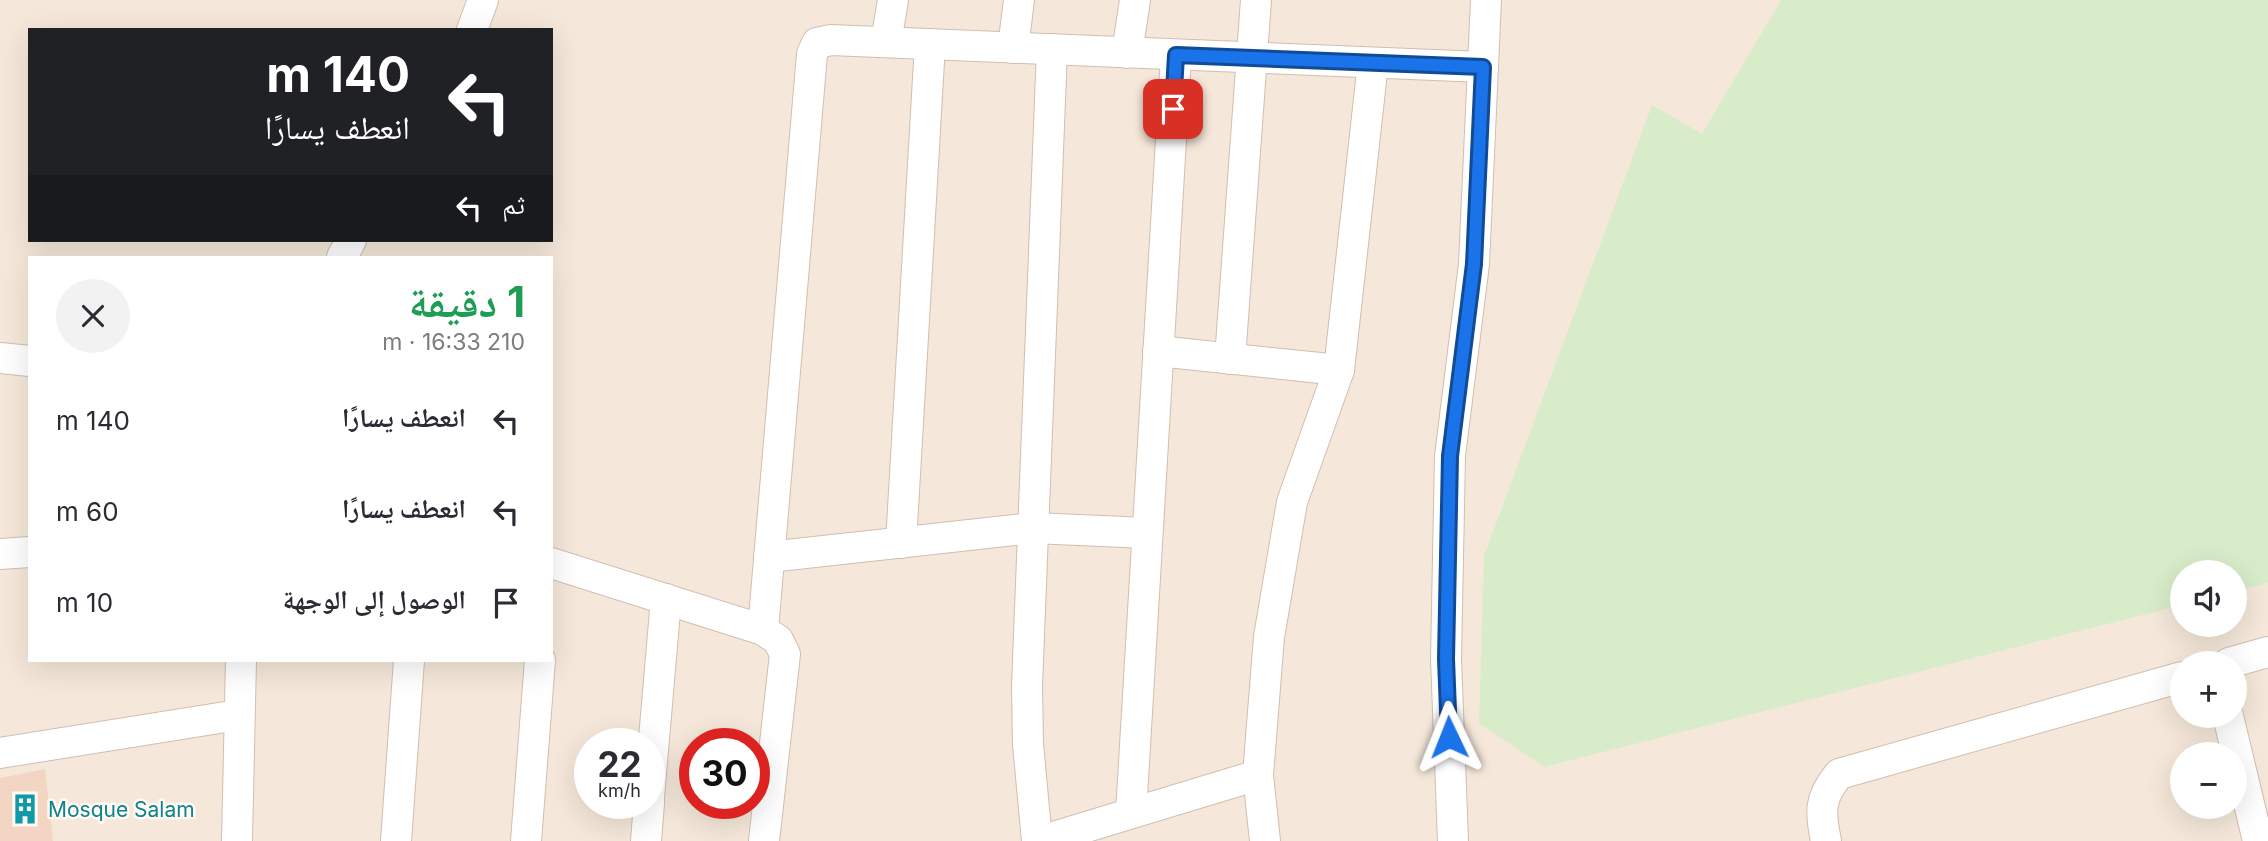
<!DOCTYPE html>
<html lang="ar">
<head>
<meta charset="utf-8">
<style>
	:root { --surface:#fff; --page:#f2f2f3; --text:#2b2b33; --muted:#7c7c81 }
	body { margin:0; font-family:Inter,"Noto Naskh Arabic",sans-serif; background:var(--page); color:var(--text); direction:rtl; height:100vh; display:flex; flex-direction:column; font-size:26px; white-space:nowrap }
	* { box-sizing:border-box; margin:0 }
	p { font-size:23px; color:var(--muted) }
	.icon { flex:none; width:38px; height:38px; fill:none; stroke:currentColor; stroke-width:2; stroke-linecap:round; stroke-linejoin:round }
	.map { position:relative; flex:1; overflow:hidden; direction:ltr }
	.details { position:absolute; left:28px; top:256px; width:525px; height:406px; display:flex; flex-direction:column; background:var(--surface); border-radius:0px; box-shadow:0 7px 28px #0002; direction:rtl }
	.details>* { flex:none }
	.top-card { position:absolute; left:28px; top:28px; width:525px; height:214px; border-radius:0px; box-shadow:0 7px 28px #0002; direction:rtl; background:#202124; color:#fff; overflow:hidden }
	.tools { position:absolute; left:2170px; top:560px; display:grid; gap:14px }
	.tools a { display:grid; place-items:center; width:77px; height:77px; border-radius:50%; background:var(--surface); box-shadow:0 7px 28px #0002; font-size:35px }
	.speed { position:absolute; left:574px; top:728px; display:flex; gap:14px; font-size:35px; font-weight:700; text-align:center }
	.speed>* { display:grid; place-content:center; width:91px; height:91px; border-radius:50%; background:var(--surface); box-shadow:0 7px 28px #0002; line-height:1 }
	.speed small { font-size:18px; font-weight:400 }
	.speed .limit { border:10px solid #d22; background:#fff; color:#111 }
	.pin { position:absolute; display:grid; place-items:center; width:60px; height:60px; color:#fff; margin:-30px; border-radius:14px; box-shadow:0 4px 10px #0006 }
	.me { position:absolute; width:77px; margin:-38px; rotate:358deg; stroke-linejoin:round; filter:drop-shadow(0 0 5px #0008) }
	.turn { display:flex; align-items:center; gap:24px; height:147px; padding:0 28px; font-size:32px }
	.turn .icon { width:91px; height:91px; stroke-width:2.5 }
	.turn b { display:block; font-size:49px; line-height:60px }
	.then { display:flex; align-items:center; height:66px; padding:0 28px; background:#0003; gap:14px; font-size:26px }
	.round { display:grid; place-items:center; flex:none; width:74px; height:74px; border-radius:37px; background:var(--page) }
	.head { display:flex; align-items:center; justify-content:space-between; height:119px; padding:0 28px }
	h1 { font-size:42px; font-weight:700; line-height:52px; color:#1e9e55 }
	ul { padding:0; list-style:none }
	li { display:flex; align-items:center; gap:21px; height:91px; padding:0 28px }
	li div { flex:1 }
	li b { display:block; font-size:26px }
	li em { font-style:normal }
	.map>svg:first-child { display:block }
	.residential { fill:#f5e8da; fill-rule:evenodd }
	.green { fill:#d8ecc9 }
	.building { fill:#f3d5c3 }
	.lines { fill:none; stroke-linecap:round; stroke-linejoin:round }
	.minor-casing { stroke:#d1beb0; stroke-width:32 }
	.minor { stroke:#fff; stroke-width:30 }
	.route-casing { stroke:#114b97; stroke-width:18 }
	.route { stroke:#1a73e8; stroke-width:12 }
	.labels { text-anchor:middle; dominant-baseline:central; stroke-width:5; stroke-linejoin:round; paint-order:stroke }
	.culture-label { font-size:21px; fill:#0d838f; stroke:#fffaf3; text-anchor:start }
</style>
</head>
<body>
<div class="map">
<svg width="2268" height="841" viewBox="0 0 2268 841">
	<rect width="100%" height="100%" fill="#fdf6ec"/>
	<path class="residential" d="M0 0H2268V841H0ZM30 30H551V240H30ZM30 257H551V660H30ZM2182 572H2235V625H2182ZM2182 663H2235V716H2182ZM590 744H649V803H590ZM695 744H754V803H695ZM2182 754H2235V807H2182Z"/>
	<polygon class="green" points="1781,0 2268,0 2268,583 2235,591 2235,572 2182,572 2182,605 1544,767 1479,723 1484,556 1652,105 1702,134"/>
	<polygon class="building" points="45,769 53,841 0,841 0,778"/>
	<g class="lines">
		<g class="minor-casing">
			<g id="minor">
				<polyline points="472,30 483,0"/>
				<polyline points="886,42 893,0"/>
				<polyline points="1013,48 1019,0"/>
				<polyline points="1127,53 1135,0"/>
				<polyline points="342,257 351,240"/>
				<polyline points="1158,351 1339,370"/>
				<polyline points="0,358 30,361"/>
				<polyline points="1230,359 1256,0"/>
				<polyline points="901,543 930,44"/>
				<polyline points="0,554 30,552"/>
				<polyline points="769,557 1033,528 1147,533"/>
				<polyline points="551,563 763,630 778,640 785,654 764,841"/>
				<polyline points="763,630 812,54 817,43 831,40 1483,67"/>
				<polyline points="2229,663 2268,652"/>
				<polyline points="2228,716 2258,841"/>
				<polyline points="0,753 238,715"/>
				<polyline points="649,797 666,599"/>
				<polyline points="1131,813 1176,56"/>
				<polyline points="237,841 241,660"/>
				<polyline points="396,841 409,660"/>
				<polyline points="526,841 540,660"/>
				<polyline points="646,841 649,803"/>
				<polyline points="1037,841 1028,744 1027,686 1052,49"/>
				<polyline points="1040,841 1258,775"/>
				<polyline points="1265,841 1258,775 1269,637 1292,502 1339,370 1373,63"/>
				<polyline points="1453,841 1446,659 1450,456 1474,264 1486,0"/>
				<path d="M1826 841C1820 812 1819 798 1839 774L2182 677"/>
			</g>
		</g>
		<use href="#minor" class="minor"/>
	</g>
	<g class="lines">
		<g class="route-casing">
			<polyline id="route" points="1173,109 1176,55 1483,67 1474,264 1450,456 1446,659 1449,737"/>
		</g>
		<use href="#route" class="route"/>
	</g>
	<defs>
		<g id="building-bare" transform="scale(2.415)"><path d="M-4-6H4V6H1V3H-1V6H-4ZM-2.5-4.3h1.7v1.8h-1.7ZM.8-4.3h1.7v1.8H.8ZM-2.5-1h1.7V.8h-1.7ZM.8-1h1.7V.8H.8Z" fill="#0f9aa8" stroke="#fffaf3" stroke-width="2.5" paint-order="stroke"/></g>
	</defs>
	<g fill-rule="evenodd">
		<use href="#building-bare" x="25" y="809"/>
	</g>
	<g class="labels">
		<g class="culture-label">
			<text x="48" y="809">Mosque Salam</text>
		</g>
	</g>
</svg>
<div class="tools">
<a><svg class="icon" aria-label="sound" viewBox="0 0 24 24"><path d="M4 9h4l5-4v14l-5-4H4zM17 9q2 3 0 6"/></svg></a>
<a>+</a>
<a>−</a>
</div>
<div class="speed"><div>22<small>km/h</small></div><div class="limit">30</div></div>
<div class="pin" style="left:1173px;top:109px;background:#d93025"><svg class="icon" aria-label="arrive" viewBox="0 0 24 24"><path d="M6 21V4h12l-3 4 3 4H6"/></svg></div>
<svg class="me" style="left:1449px;top:737px" viewBox="-20 -20 40 40"><path d="M0-17L14 15 0 8-14 15z" fill="#1a73e8" stroke="#fff" stroke-width="4"/></svg>
<div class="top-card">
<div class="turn"><svg class="icon" aria-label="left" viewBox="0 0 24 24"><path d="M17 20v-9H6M10 6l-5 5 5 5"/></svg><div><b>140 m</b>انعطف يسارًا</div></div>
<div class="then">ثم<svg class="icon" aria-label="left" viewBox="0 0 24 24"><path d="M17 20v-9H6M10 6l-5 5 5 5"/></svg></div>
</div>
<section class="details">
<div class="head"><div><h1>1 دقيقة</h1><p>210 m · 16:33</p></div><a class="round"><svg class="icon" aria-label="close" viewBox="0 0 24 24"><path d="M6 6l12 12M18 6L6 18"/></svg></a></div>
<ul>
<li><svg class="icon" aria-label="left" viewBox="0 0 24 24"><path d="M17 20v-9H6M10 6l-5 5 5 5"/></svg><div><b>انعطف يسارًا</b></div><em>140 m</em></li>
<li><svg class="icon" aria-label="left" viewBox="0 0 24 24"><path d="M17 20v-9H6M10 6l-5 5 5 5"/></svg><div><b>انعطف يسارًا</b></div><em>60 m</em></li>
<li><svg class="icon" aria-label="arrive" viewBox="0 0 24 24"><path d="M6 21V4h12l-3 4 3 4H6"/></svg><div><b>الوصول إلى الوجهة</b></div><em>10 m</em></li>
</ul>
</section>
</div>
</body>
</html>
